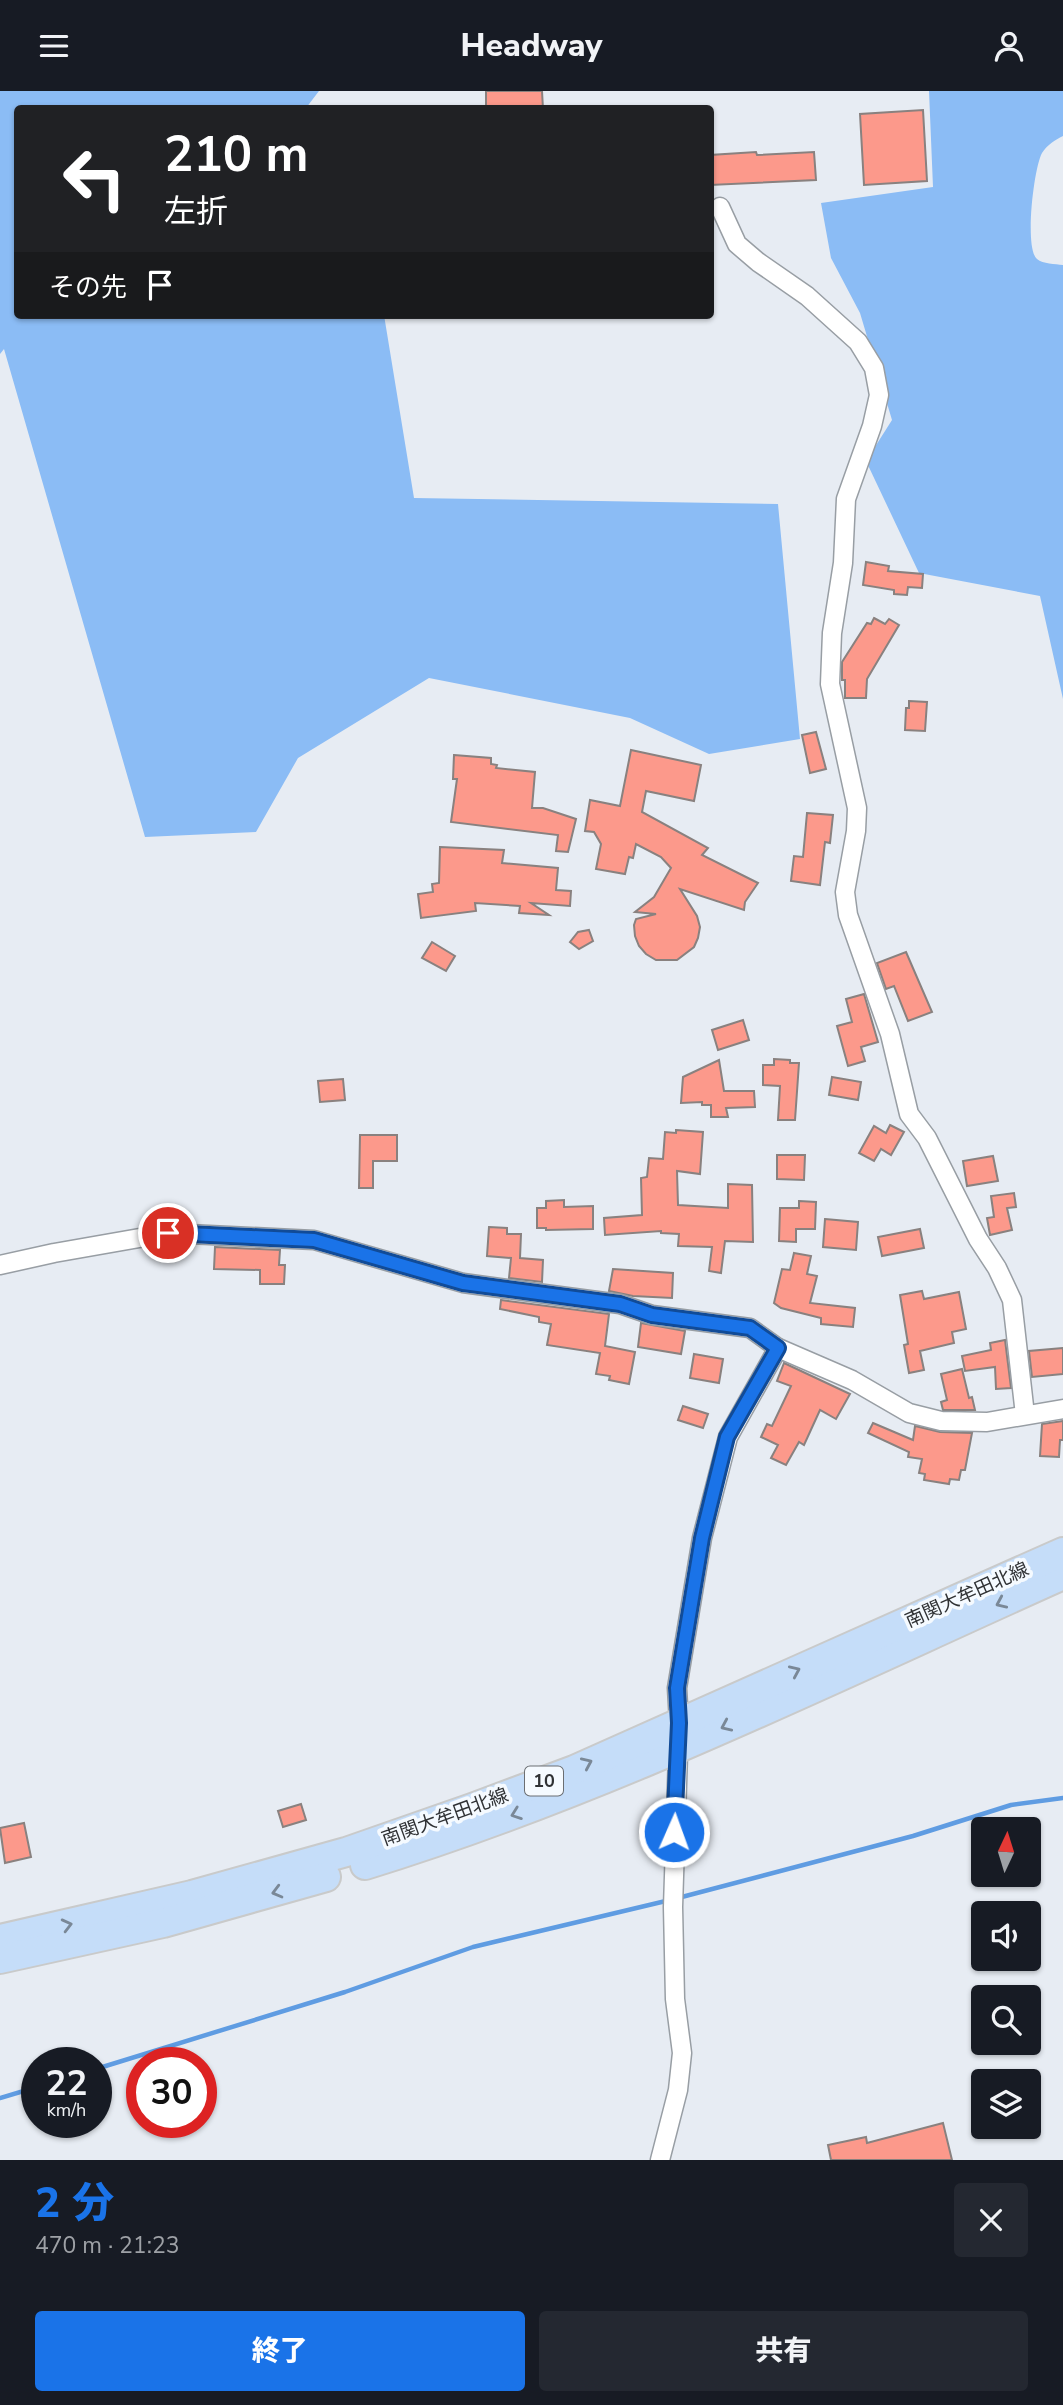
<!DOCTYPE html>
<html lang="ja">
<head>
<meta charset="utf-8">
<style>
	:root { --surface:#171b24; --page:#242831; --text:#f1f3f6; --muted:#9ea1a6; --accent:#1a73e8 }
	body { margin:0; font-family:"Nunito Sans","Noto Sans JP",sans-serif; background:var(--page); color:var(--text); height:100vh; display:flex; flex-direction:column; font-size:26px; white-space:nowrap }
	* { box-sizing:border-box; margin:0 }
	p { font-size:23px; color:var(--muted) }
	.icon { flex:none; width:38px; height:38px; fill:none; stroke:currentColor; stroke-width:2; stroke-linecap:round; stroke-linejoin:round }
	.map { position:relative; height:2069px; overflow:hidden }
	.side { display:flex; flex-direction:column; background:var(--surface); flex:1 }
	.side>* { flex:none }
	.hud { position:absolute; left:14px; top:14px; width:700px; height:214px; border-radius:7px; box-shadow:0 2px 5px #0004; background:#202124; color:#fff; overflow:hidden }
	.needle { width:46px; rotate:4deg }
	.buttons { position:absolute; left:971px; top:1726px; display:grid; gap:14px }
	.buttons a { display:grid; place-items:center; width:70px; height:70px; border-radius:7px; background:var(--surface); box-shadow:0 2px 5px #0004; font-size:35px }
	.speed { position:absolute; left:21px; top:1956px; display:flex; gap:14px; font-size:35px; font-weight:700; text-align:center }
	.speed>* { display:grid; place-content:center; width:91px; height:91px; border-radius:50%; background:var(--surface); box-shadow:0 2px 5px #0004; line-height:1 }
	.speed small { font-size:18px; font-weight:400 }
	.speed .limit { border:10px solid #d22; background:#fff; color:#111 }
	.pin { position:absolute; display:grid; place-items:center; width:60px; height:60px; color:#fff; margin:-30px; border:4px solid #fff; border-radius:50%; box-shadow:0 2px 7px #0007 }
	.me { position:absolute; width:77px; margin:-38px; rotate:2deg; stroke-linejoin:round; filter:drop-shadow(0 0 5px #0008) }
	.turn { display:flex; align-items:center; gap:24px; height:147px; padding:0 35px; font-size:32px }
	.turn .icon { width:91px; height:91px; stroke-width:2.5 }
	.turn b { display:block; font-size:49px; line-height:60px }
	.then { display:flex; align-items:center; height:66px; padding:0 35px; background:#0003; gap:14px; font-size:26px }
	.round { display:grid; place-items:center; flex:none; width:74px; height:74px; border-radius:7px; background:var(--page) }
	.summary { display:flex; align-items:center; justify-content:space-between; height:119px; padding:0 35px }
	h1 { font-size:42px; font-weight:800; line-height:52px; color:var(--accent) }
	.primary-button { display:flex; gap:14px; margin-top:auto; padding:14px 35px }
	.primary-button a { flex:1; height:80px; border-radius:7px; background:var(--accent); color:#fff; font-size:28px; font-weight:800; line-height:80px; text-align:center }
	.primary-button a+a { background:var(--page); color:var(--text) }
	header { display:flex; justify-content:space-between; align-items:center; height:91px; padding:0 35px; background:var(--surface); font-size:32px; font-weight:800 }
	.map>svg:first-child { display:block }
	.forest { fill:#8bbcf5 }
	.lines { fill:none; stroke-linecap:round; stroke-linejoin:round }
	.stream { stroke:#5f9ce2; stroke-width:4.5 }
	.building { fill:#fc998b; stroke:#89817f; stroke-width:2 }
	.minor-casing { stroke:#989ea4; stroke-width:21 }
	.primary-casing { stroke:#c9caca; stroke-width:32 }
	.minor { stroke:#fff; stroke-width:18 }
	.primary { stroke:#c5ddf9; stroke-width:28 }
	.oneway { stroke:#7a8897 }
	.route-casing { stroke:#114b97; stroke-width:18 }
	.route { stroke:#1a73e8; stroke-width:12 }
	.labels { text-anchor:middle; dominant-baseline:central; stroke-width:7; stroke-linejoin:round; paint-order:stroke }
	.shield { fill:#f5faff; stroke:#6b6e72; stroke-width:2 }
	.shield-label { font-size:18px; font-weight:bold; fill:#303235 }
	.street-label { font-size:19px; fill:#303235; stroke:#f5faff }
</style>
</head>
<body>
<header><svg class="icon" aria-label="menu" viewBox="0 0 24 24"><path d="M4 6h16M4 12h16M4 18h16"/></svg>Headway<svg class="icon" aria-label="person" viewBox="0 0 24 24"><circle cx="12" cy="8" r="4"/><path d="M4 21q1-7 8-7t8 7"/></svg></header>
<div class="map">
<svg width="1063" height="2069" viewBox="0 0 1063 2069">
	<rect width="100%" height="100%" fill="#e7ecf3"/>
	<g class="forest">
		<polygon points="0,0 319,0 306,17 18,18 18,224 384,224 414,407 778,413 800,648 709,663 630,627 429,587 298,667 256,741 145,746 4,258 0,263"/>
		<path d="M929 0H1063V45C1055 49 1047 54 1042 62 1034 76 1024 157 1037 168 1043 173 1055 173 1063 174V608L1040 505 919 482 866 370 892 329 860 222 831 167 821 112 933 96Z"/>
	</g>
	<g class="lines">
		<g class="stream">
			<polyline points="678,1807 913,1745 1011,1714 1063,1707"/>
			<polyline points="96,1978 345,1901 473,1856 670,1809"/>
			<polyline points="0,2007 37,1996"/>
		</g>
	</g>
	<g class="building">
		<polygon points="486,0 542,0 543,18 486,18"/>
		<polygon points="923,19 927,90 864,94 860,23"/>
		<polygon points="756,61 757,64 814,61 816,89 710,94 710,64"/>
		<polygon points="866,471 889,475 888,480 923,483 922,497 908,496 907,504 894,503 894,499 863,494"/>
		<polygon points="874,527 885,533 889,528 899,534 867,588 866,607 845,607 845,589 842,589 842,571 867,532 871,533"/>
		<polygon points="909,610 927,611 925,640 905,639 906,617 909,617"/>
		<polygon points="816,641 826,678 810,682 802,644"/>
		<polygon points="631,659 701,674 694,710 646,700 642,721 708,757 702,764 758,792 745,811 744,819 680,798 697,825 700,836 698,847 694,856 677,869 656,869 646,863 639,855 635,845 634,834 636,828 656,823 635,821 654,806 671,777 661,766 636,753 633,767 629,766 625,783 596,778 601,753 594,741 585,740 590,709 620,715"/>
		<polygon points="454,664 491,667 491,673 497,674 496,677 535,681 532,717 543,717 576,728 568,761 556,760 558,744 451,731 457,688 453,688"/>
		<polygon points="807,722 833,724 830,752 825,751 820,794 791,790 794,765 803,766"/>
		<polygon points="440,756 504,759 502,772 558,777 556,799 571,800 570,815 531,812 549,824 519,822 520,815 475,812 476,820 421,827 418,803 433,801 432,793 439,792"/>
		<polygon points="589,839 593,850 579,858 570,851 578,841"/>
		<polygon points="432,851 455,865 446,880 422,867"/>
		<polygon points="906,861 932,921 908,930 894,895 886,898 877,872"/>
		<polygon points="864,903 878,951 861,956 865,970 848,975 837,935 852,931 846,908"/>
		<polygon points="743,929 749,949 718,959 712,939"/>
		<polygon points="774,968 790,969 790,972 799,972 795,1029 778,1029 780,995 763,994 763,974 774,974"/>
		<polygon points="719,969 724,1000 754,1000 755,1016 726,1017 728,1026 711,1026 711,1014 702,1014 702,1011 681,1012 683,986"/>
		<polygon points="832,986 861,991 858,1009 829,1004"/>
		<polygon points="343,988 345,1009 320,1011 318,990"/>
		<polygon points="890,1034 904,1041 891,1064 881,1058 874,1070 859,1062 874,1035 886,1042"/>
		<polygon points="676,1039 703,1041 700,1083 677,1080 678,1114 728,1117 728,1093 752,1094 753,1151 725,1150 721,1182 709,1180 712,1156 678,1155 679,1143 661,1142 661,1140 605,1144 604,1127 642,1124 641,1087 647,1086 649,1067 663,1068 665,1041 676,1042"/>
		<polygon points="360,1044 397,1044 397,1070 373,1070 373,1097 359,1097"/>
		<polygon points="777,1064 805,1064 804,1089 777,1088"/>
		<polygon points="993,1065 998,1090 967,1095 963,1070"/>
		<polygon points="1014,1102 1016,1116 1007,1117 1012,1139 990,1144 987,1127 994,1126 991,1105"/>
		<polygon points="564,1109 564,1116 593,1115 593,1138 546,1139 546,1137 537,1137 537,1117 546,1117 546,1110"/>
		<polygon points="799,1110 816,1111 815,1138 796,1138 796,1151 779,1150 780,1117 799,1117"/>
		<polygon points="825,1128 858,1131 856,1159 823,1156"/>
		<polygon points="489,1136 507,1137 507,1143 521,1143 520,1167 543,1169 542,1191 509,1187 511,1167 487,1165"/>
		<polygon points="920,1138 924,1157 882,1165 878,1146"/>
		<polygon points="215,1156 280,1159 279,1174 285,1174 284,1193 260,1193 260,1179 214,1178"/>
		<polygon points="794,1162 811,1165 807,1183 817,1185 810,1212 855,1217 853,1236 821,1233 821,1227 781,1217 774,1212 782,1178 790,1179"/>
		<polygon points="613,1178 673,1182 672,1207 633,1205 609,1200"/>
		<polygon points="922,1200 924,1208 959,1201 966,1238 952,1241 954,1252 920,1260 924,1279 909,1282 904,1254 908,1253 900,1204"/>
		<polygon points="501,1209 609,1223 605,1255 635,1261 629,1293 609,1289 610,1285 596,1283 600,1262 547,1254 551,1233 539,1231 539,1226 500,1218"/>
		<polygon points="641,1232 685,1240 681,1263 638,1256"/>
		<polygon points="1005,1249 1011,1297 996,1298 995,1276 965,1280 962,1265 991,1259 990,1252"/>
		<polygon points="1063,1257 1063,1283 1032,1286 1029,1260"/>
		<polygon points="694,1263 723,1268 719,1292 690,1287"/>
		<polygon points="784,1272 850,1303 836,1328 820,1319 804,1354 799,1351 786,1374 771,1367 778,1354 761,1346 767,1333 772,1335 791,1295 777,1290"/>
		<polygon points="962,1278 969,1307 972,1306 975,1319 943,1319 941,1311 947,1309 941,1283"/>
		<polygon points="683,1315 708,1323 703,1337 678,1329"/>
		<polygon points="1063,1330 1063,1349 1060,1349 1059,1366 1040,1365 1042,1333"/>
		<polygon points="873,1332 913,1349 915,1335 940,1341 972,1342 965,1379 961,1379 959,1389 950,1388 949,1393 924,1389 925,1383 919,1382 922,1368 908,1366 909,1361 868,1342"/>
		<polygon points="301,1713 306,1729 283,1736 278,1720"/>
		<polygon points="24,1732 31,1766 5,1772 0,1737"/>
		<polygon points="943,2032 952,2069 831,2069 828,2054 866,2046 867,2052"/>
	</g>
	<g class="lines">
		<g class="minor-casing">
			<g id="minor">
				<polyline points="720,116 737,153 758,171 807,205 858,251 874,277 879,304 872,335 846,408 843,472 832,542 830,593 857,717 856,740 845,801 848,824 890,943 909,1023 927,1047 978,1148 997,1177 1012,1209 1025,1324"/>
				<polyline points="0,1174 54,1162 168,1142 314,1149 463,1192 620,1213 652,1224 750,1237 778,1257 852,1289 909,1322 941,1330 987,1331 1063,1318"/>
				<polyline points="660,2069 678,1999 682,1962 675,1908 673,1816 679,1632 677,1597 702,1447 728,1346 778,1257"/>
			</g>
		</g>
		<g class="primary-casing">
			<g id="primary">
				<path d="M365 1774C606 1700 833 1587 1063 1484"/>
				<polyline points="0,1848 192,1804 346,1761 472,1717 574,1679 1063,1461"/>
				<polyline points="0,1868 163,1832 326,1786"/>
			</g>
		</g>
		<use href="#minor" class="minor"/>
		<use href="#primary" class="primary"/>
	</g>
	<defs><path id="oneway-chevron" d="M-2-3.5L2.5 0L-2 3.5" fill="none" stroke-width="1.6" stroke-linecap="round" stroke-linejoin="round" transform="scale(1.75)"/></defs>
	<g class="oneway">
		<use href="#oneway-chevron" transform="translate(1001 1512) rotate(156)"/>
		<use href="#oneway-chevron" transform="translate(795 1580) rotate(-24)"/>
		<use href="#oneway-chevron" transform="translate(726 1635) rotate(156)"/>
		<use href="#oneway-chevron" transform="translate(587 1672) rotate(-24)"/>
		<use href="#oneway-chevron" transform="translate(516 1723) rotate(160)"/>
		<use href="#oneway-chevron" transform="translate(277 1801) rotate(165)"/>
		<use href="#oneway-chevron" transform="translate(67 1834) rotate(-14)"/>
	</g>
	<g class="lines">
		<g class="route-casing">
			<polyline id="route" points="168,1142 314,1149 463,1192 620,1213 652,1224 750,1237 778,1257 727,1346 702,1447 677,1597 679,1632 674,1741"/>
		</g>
		<use href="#route" class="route"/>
	</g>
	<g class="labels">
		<rect class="shield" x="525" y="1675.5" width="38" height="29" rx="5"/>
		<g class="shield-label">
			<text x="544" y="1690">10</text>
		</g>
		<g class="street-label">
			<text transform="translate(967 1504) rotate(-24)">南関大牟田北線</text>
			<text transform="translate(445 1726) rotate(-20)">南関大牟田北線</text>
		</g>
	</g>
</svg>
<div class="buttons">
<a><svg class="needle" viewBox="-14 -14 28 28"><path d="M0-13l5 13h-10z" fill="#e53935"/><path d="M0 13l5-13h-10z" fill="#9ea1a6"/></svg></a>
<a><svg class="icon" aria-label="sound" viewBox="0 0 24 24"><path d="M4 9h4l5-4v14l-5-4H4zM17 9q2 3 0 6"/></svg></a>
<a><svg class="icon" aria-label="search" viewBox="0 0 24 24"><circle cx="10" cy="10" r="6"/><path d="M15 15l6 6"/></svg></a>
<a><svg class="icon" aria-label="layers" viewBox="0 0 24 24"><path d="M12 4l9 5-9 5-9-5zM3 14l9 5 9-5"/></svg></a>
</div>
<div class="speed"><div>22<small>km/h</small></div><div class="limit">30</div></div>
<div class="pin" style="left:168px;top:1142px;background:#d93025"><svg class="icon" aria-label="arrive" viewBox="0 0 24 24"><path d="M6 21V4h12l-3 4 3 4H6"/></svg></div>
<svg class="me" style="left:674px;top:1741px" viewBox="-20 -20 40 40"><circle r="17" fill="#1a73e8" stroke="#fff" stroke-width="3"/><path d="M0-11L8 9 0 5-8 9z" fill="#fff"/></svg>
<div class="hud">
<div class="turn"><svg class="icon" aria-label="left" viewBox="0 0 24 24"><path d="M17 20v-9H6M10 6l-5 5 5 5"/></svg><div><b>210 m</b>左折</div></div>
<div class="then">その先<svg class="icon" aria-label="arrive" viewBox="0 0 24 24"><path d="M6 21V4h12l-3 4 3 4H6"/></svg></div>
</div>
</div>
<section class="side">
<div class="summary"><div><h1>2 分</h1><p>470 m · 21:23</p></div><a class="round"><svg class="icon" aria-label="close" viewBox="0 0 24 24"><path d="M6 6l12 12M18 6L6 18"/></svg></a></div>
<div class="primary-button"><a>終了</a><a>共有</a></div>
</section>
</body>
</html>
